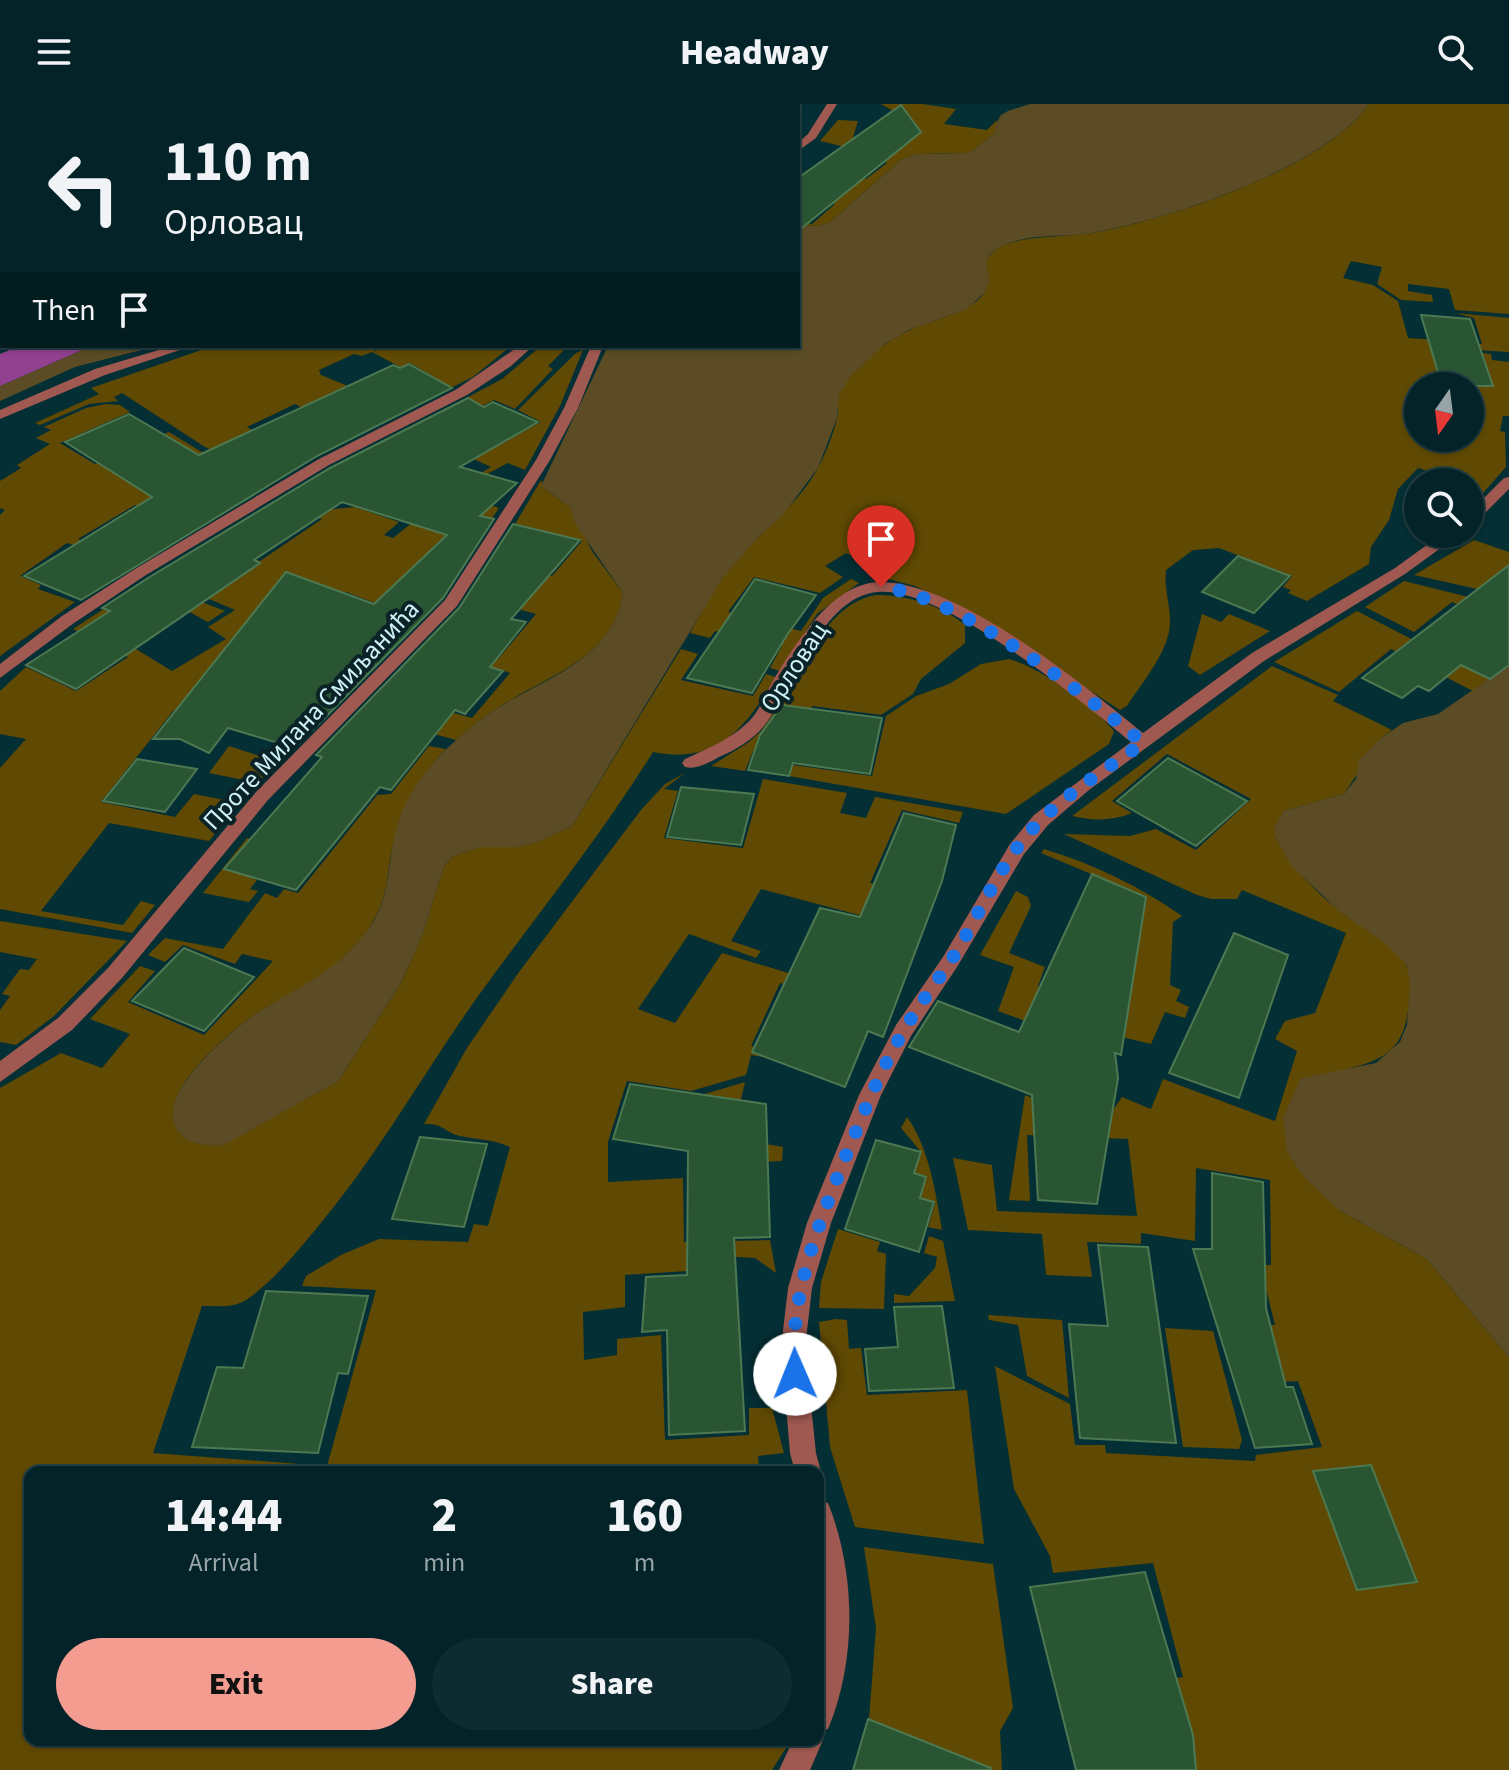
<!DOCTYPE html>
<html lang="en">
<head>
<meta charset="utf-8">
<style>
	:root { --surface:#032328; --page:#0d2b30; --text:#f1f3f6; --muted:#97a4a8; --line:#244045; --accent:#f59c91 }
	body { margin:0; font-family:"Source Sans 3",sans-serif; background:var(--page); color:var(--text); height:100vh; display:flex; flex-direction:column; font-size:30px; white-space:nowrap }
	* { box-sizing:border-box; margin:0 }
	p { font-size:26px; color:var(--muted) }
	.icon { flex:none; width:44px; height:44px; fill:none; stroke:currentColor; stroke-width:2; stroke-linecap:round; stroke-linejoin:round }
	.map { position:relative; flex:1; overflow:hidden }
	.side { position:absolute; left:24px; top:1362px; width:800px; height:280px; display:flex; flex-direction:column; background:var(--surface); border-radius:16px; box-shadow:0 2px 6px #0004,0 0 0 2px var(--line) }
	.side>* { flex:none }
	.top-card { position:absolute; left:0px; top:0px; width:800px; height:244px; box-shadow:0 2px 6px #0004,0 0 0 2px var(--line); background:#032328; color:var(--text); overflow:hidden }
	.needle { width:52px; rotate:194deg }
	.controls { position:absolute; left:1404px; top:268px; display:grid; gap:16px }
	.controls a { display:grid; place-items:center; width:80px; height:80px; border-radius:50%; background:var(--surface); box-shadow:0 2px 6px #0004,0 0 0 2px var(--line); font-size:40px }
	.pin { position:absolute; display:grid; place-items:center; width:68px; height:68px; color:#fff; margin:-82px -34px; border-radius:50% 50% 50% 0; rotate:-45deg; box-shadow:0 0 8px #0007 }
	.pin .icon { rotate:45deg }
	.me { position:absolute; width:88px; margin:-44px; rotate:359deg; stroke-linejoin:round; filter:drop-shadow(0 0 6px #0008) }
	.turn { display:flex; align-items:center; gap:28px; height:168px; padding:0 32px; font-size:36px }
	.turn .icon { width:104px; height:104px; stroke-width:2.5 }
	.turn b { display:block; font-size:56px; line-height:68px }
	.then { display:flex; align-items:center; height:76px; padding:0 32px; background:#0003; gap:16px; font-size:30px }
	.eta { display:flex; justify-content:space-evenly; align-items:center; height:136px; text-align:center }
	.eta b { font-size:48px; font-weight:800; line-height:56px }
	.cta { display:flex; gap:16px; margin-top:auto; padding:16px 32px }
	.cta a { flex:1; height:92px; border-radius:48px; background:var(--accent); color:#111; font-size:32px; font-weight:800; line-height:92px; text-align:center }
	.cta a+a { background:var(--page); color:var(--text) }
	header { display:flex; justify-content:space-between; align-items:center; height:104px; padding:0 32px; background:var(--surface); font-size:36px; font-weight:800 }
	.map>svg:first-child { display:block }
	.green { fill:#604902; fill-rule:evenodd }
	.forest { fill:#5b4c25 }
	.water { fill:#924191 }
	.building { fill:#2a5532; stroke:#4c7852; stroke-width:2 }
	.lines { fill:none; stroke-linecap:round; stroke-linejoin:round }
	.minor { fill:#a05950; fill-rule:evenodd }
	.major { fill:#f49c90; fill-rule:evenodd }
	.route { stroke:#1a73e8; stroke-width:14; stroke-dasharray:0 25.2 }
	.labels { text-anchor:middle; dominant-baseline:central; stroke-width:8; stroke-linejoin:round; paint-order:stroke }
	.street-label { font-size:26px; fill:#cef2f8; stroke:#0b2327 }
</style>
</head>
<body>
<header><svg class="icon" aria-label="menu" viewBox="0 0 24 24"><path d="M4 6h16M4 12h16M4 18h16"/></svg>Headway<svg class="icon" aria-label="search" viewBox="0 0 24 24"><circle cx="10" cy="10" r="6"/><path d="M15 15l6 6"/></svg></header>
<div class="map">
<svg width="1509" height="1666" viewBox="0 0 1509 1666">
	<rect width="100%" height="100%" fill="#042f35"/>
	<g class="green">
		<polygon points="881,0 923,0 956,5 944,20 987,26 997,16 996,28 970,49 917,50 902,55 829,119 818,122 798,121 798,117 812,120 835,100 798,92 857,73 866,75 887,59 875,50 820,37 838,16 858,17 853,33 887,36 893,7"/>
		<path d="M1369 0H1509V210L1455 206 1449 185 1408 180V187L1432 191 1433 198 1401 196 1377 180 1382 163 1351 157 1343 174 1373 181 1398 197 1408 234 1463 238 1475 248 1491 250 1492 256 1509 258V312H1503L1500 327 1505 328 1506 363 1470 404V378H1451V374L1418 364 1398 385 1389 416 1371 443 1369 460 1307 497 1288 489 1291 486 1283 483 1292 472 1219 444 1193 446 1166 466C1164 486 1170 499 1170 516 1171 546 1142 578 1127 602L1120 606 965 506 915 482 877 472 872 465 874 463 846 449 825 462 843 473 820 489 754 473 728 508 801 527 823 494 851 475 859 479 817 510 780 567 770 564 782 542 715 527 710 534 690 529C705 502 719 475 740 452 766 423 797 401 817 366 825 351 833 331 837 315 839 307 837 298 839 290 843 278 856 265 865 256 878 244 894 234 910 226 939 212 1004 204 985 159 990 147 1001 141 1013 138 1040 131 1070 133 1098 128 1172 114 1326 63 1369 0ZM1418 282H1470V334H1418Z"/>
		<polygon points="1455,209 1509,214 1509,248 1476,246 1467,239 1482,240 1474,214"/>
		<polygon points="213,242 366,242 375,247 387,242 511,242 473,273 409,304 393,296 439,276 410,259 400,263 372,248 362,252 354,250 319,266 321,271 360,287 336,323 295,300 247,323 283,345 230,354 205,343 122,289 114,293 118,297 89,300 40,321 35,319 99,290 91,284"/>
		<polygon points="541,242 568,242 548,262 553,265 515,305 494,296 439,325 423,317 502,275"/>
		<polygon points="583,246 560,302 525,366 508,359 489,369 463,392 499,404 474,441 451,387 491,363 460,349 481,337 496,343 541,318 518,306 576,249"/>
		<polygon points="106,300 120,301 130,308 60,339 95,360 169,328 200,347 242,366 154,408 135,401 78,435 132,462 67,439 20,472 41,481 38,485 75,498 0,552 0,411 5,406 0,404 0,377 21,364 17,361 50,340 36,334 51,326 44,323 86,304"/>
		<path d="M541 376 545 385 570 403 592 447 623 489C615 550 557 568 511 596 491 607 473 621 456 636L364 611 383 589 472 614 510 569 465 554 471 548 498 555 536 510 510 503 517 464 552 472 582 437 521 421 514 428 511 427Z"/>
		<polygon points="279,398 314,407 355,403 399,418 384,431 393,434 413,418 448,429 429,447 460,456 391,505 346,488 296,527 276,607 252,631 240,628 255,609 174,606 101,698 175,713 194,690 240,699 209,737 109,719 41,807 123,821 141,797 155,801 132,829 0,805 0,664 26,635 0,630 0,587 26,563 76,587 128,553 73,525 125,491 176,488 225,507 208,518 184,505 126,539 172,567 226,535 208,523 235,506 183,484 214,440 260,457 322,415"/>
		<polygon points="1474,436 1509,448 1509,492 1414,471"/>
		<polygon points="1404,477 1509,503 1502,521 1452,498 1414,528 1365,503"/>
		<path d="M876 491C907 491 941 501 965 521V539L921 575 913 590 881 611 812 602 797 654 753 647 745 667 711 662 749 638 761 627C793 587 820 500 876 491Z"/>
		<polygon points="1357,507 1489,575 1473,587 1391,545 1339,588 1274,558"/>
		<polygon points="1202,510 1221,518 1229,510 1270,527 1200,571 1188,562"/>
		<path d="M681 545 698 550 681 576 753 592 766 570 776 573C745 625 717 661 653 648 599 735 535 813 476 895 421 973 378 1051 316 1125 295 1150 275 1175 249 1194 234 1205 220 1202 202 1202L153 1349 327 1362 376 1186 302 1182 306 1172 341 1151 379 1135 468 1138 474 1120 488 1122 510 1043C493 1035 478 1036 460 1032 444 1028 443 1019 424 1020L467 944 519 868 641 706 665 680 685 669 664 685 678 687 664 734 743 744 763 675 847 689 840 709 866 714 875 693 963 708 959 719 902 706 870 779 883 782 874 815 761 785 731 837 761 847 756 854 689 830 638 905 675 919 722 849 828 881 823 892 780 879 751 942 819 963 751 951 746 971 691 987 627 977 608 1038V1078L683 1074 684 1138 770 1136 776 1169 755 1154 723 1152 719 1165 625 1171V1203L583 1208 584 1256 617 1251V1235L661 1231 665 1336 749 1331V1304H772L784 1349 758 1352 759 1364 741 1368H30V1636H791L772 1666H0V984L61 949 102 964 130 930 90 915 140 862 155 867 128 898 204 931 273 857 242 850 235 860 183 841 165 858 148 851 165 834 223 845 265 789 277 794 284 785 298 789 377 691 391 690 429 642 446 645C416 675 397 714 390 756 387 780 385 798 372 819 363 835 349 849 336 860 310 882 276 895 249 915 222 934 145 1000 184 1033 196 1042 210 1041 224 1040L338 977 401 879 422 832 444 762 453 752 480 743H518L537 738 572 722Z"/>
		<path d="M1009 555C1043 565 1091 601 1114 627L1109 640 1006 710 789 672 793 661 872 672 886 612 916 592 949 580 981 560Z"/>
		<path d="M1272 562 1338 591 1333 597 1392 626 1381 634 1344 690 1284 707 1275 732C1292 762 1313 786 1340 807 1358 822 1397 840 1407 862 1412 872 1410 888 1409 899 1405 945 1386 956 1343 966L1339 1106 1427 1155 1509 1253V1666H1115L1094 1588 1183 1573 1153 1459 1053 1469 1050 1452 1014 1385 995 1262 1070 1300 1075 1341H1105L1106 1349 1255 1357 1256 1351 1322 1343 1298 1277 1247 1280 1232 1222 1275 1221 1260 1161H1271L1270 1076 1196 1064 1195 1137 1141 1129V1140L1087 1138 1092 1173 1046 1171 1042 1130 968 1126 953 1054 992 1061 997 1107 1137 1112 1128 1035 1027 1031 1030 1097 1009 1096 1025 991 1102 1022 1122 993 1151 1005 1163 975 1275 1017 1297 947 1275 935 1285 917 1315 909 1346 829 1242 786 1237 795H1211L1197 791 1064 730 1130 732 1156 725 1196 746 1251 695 1167 650 1112 697 1132 709C1111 717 1094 717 1072 712Z"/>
		<polygon points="229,642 278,658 258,679 209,669"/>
		<polygon points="247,734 272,741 246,772 257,776 250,785 258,787 249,798 203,789"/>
		<path d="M1044 745C1094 760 1139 782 1182 812L1173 818 1170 881 1181 886 1176 897 1189 903 1185 914 1165 908 1151 940 1055 917 1028 918 998 907 1014 863 980 851 1016 787 1028 793 1031 802 1009 849 1045 863 1038 882 1109 907 1139 837 1146 793 1041 749Z"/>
		<polygon points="0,817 127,837 54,912 16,941 0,938 0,906 10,892 2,890 20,865 29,866 37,855 0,848"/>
		<polygon points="745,978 732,1034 783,1043 782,1057 731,1059 698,992"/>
		<path d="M907 1013C929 1043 936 1090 942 1126L928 1123 935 1099 921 1093 927 1072 915 1069 921 1048 901 1024Z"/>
		<polygon points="838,1125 880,1138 877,1147 886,1150 884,1205 819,1204 821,1178"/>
		<polygon points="929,1132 943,1137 955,1197 894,1199 894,1190 909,1192 935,1164 937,1153 924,1149"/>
		<polygon points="988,1211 1062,1216 1069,1294 1027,1272 1018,1221 989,1216"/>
		<polygon points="836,1215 847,1216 849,1245 861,1244 867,1291 967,1286 984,1440 855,1423 830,1343 819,1218"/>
		<polygon points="1165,1224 1213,1227 1242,1336 1239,1345 1183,1343"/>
		<polygon points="864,1443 993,1460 1013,1604 1000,1627 1002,1666 935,1666 918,1656 923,1637 869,1615 876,1524"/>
	</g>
	<g class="forest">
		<path d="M1030 0H1369C1325 64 1166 116 1091 129 1061 134 1021 128 995 146 981 155 989 164 989 178L986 187 967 205 909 226 885 240 851 272 839 290 837 314 818 364 782 412 759 432 722 475 572 722 538 738 518 743H480L453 752 444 762 422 832 401 879 338 977 224 1041C206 1042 186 1041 176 1024 157 991 225 932 249 915 275 896 305 883 331 863 346 853 358 839 369 824 391 794 387 761 396 726 405 691 429 660 456 636 473 620 494 605 515 594 560 569 615 547 623 489L576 421 570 403 541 382 608 242H798V121L818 122 829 119 902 55 917 50 970 49 996 28 995 22 1001 11 1008 7Z"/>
		<polygon points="91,242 157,242 75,263 0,297 0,282"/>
		<polygon points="1509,561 1509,1253 1427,1155 1339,1106 1306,1075 1287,1049 1283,1014 1301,974 1376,959 1400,938 1407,921 1410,882 1407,861 1385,839 1339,807 1291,761 1275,732 1275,722 1284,707 1344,690 1356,675 1359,656 1381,634 1403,619 1438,610"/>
	</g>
	<polygon class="water" points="19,242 91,242 0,282 0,250"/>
	<g class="building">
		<polygon points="901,1 921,28 798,127 798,74"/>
		<polygon points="1421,211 1470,215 1493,282 1442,282"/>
		<polygon points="409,260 452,284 317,352 81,496 24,472 152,393 65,338 129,310 199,351 393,261 400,264"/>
		<polygon points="468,294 484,303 493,298 538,318 460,363 517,379 480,412 494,415 443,494 295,644 228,624 209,649 180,635 153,635 286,468 374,500 447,431 342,398 254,456 260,459 76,585 26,561 110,507 102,504 148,474 330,364"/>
		<polygon points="513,420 580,436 511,515 526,518 490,563 503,567 465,610 455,606 391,686 380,683 296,786 224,765 322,653 316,651 459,504"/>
		<polygon points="1238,452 1290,472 1254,509 1202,488"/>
		<polygon points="1509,461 1509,561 1490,575 1461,561 1429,587 1418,582 1402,594 1362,574"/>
		<polygon points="755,475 816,491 787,531 752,589 687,574"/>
		<polygon points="782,601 882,614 870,670 793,659 789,672 748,666 760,631"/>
		<polygon points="1168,654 1247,697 1196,742 1117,697"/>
		<polygon points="137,655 197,665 165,708 103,697"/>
		<polygon points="681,683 754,690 741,741 667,733"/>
		<polygon points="904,709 956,721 942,777 883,933 868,927 845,983 752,948 820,804 860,813"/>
		<polygon points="1092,770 1146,793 1121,951 1115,949 1118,974 1097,1100 1038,1096 1032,991 909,943 938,897 1019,928"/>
		<polygon points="1234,829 1288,851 1239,994 1169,969"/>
		<polygon points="184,844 254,873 204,927 132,897"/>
		<polygon points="630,980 766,1000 770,1133 734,1134 745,1327 669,1331 667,1226 642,1228 646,1173 687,1171 688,1047 613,1035"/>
		<polygon points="420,1033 487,1040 464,1123 392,1115"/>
		<polygon points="876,1036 921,1048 914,1069 926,1073 920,1094 934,1098 919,1148 845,1125"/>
		<polygon points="1212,1069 1263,1078 1266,1204 1286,1283 1293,1283 1312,1340 1255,1344 1193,1145 1212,1145"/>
		<polygon points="1098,1141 1148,1143 1176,1339 1080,1334 1069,1220 1108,1222"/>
		<polygon points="266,1187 368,1192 348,1270 338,1269 318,1349 192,1343 217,1263 243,1264"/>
		<polygon points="942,1202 954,1284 869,1287 865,1245 898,1243 894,1203"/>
		<polygon points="1371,1361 1417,1478 1357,1486 1313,1367"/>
		<polygon points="1145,1468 1193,1631 1196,1666 1076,1666 1030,1483"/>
		<polygon points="868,1615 991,1664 990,1666 853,1666"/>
	</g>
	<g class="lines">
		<g class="minor">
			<polygon points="0,0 13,0 2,4"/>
			<polygon points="417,0 428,0 416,2"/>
			<polygon points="699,0 711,0 698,2"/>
			<polygon points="827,0 837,0 816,34 798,47 798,39 808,30"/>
			<polygon points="2,160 2,168 0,169 0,161"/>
			<polygon points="172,242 192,242 105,271 0,315 0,306 95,265"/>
			<polygon points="519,242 533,242 511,262 467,291 329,361 146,471 74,519 0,574 0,560 62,512 135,465 319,355 457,285"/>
			<polygon points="591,242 603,242 578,304 550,356 457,502 268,696 122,874 72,926 0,978 0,957 58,914 108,864 256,688 445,496 536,356 564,304"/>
			<polygon points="1509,373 1509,385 1475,419 1470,420 1470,408 1504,374"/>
			<path d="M1442 430H1460L1405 470 1264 557 1089 686 1048 721 1024 750 957 863 911 932 881 991 831 1119 812 1184 805 1244 816 1349 821 1368 818 1376V1368H795L790 1349 781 1244 788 1184 807 1119 859 991 896 921 943 853 1010 740 1034 711 1131 638C1080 596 944 483 878 488 823 492 795 581 767 618 755 635 737 645 719 653 708 659 696 666 685 663L682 659 685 655C709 644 734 634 752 614 760 605 764 593 770 582 781 563 793 543 807 526 824 503 850 478 881 478 959 479 1083 580 1143 629L1252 549 1395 464Z"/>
			<path d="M818 1396 828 1399C856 1469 857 1556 828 1625L820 1629 823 1636 810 1666H779L793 1636H818L821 1512Z"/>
		</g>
		<g class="major">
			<polygon points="494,0 505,0 493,2"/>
			<polygon points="2,206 2,214 0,215 0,207"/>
		</g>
	</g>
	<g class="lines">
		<path class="route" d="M795 1270C788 1193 819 1120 847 1049 864 1008 880 967 903 928 920 898 942 872 960 842 984 800 1006 749 1042 715 1072 686 1109 663 1143 639 1084 589 957 491 881 483"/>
	</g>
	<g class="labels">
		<g class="street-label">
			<text transform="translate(794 563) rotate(-57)">Орловац</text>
			<text transform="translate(311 611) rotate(-47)">Проте Милана Смиљанића</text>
		</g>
	</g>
</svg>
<div class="controls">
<a><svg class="needle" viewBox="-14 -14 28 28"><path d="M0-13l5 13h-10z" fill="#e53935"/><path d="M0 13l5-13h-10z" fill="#97a4a8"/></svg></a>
<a><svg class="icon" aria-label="search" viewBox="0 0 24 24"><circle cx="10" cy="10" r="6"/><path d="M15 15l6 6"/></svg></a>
</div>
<div class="pin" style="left:881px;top:483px;background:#d93025"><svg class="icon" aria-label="arrive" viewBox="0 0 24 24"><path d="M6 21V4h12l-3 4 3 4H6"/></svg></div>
<svg class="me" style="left:795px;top:1270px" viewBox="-20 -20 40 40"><circle r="19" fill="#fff"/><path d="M0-13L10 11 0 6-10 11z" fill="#1a73e8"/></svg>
<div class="top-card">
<div class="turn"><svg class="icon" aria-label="left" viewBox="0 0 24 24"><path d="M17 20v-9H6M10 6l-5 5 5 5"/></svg><div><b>110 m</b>Орловац</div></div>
<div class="then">Then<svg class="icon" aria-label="arrive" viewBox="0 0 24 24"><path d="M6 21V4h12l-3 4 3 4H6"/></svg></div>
</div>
<section class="side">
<div class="eta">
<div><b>14:44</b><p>Arrival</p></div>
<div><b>2</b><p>min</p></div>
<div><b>160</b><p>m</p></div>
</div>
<div class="cta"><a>Exit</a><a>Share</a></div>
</section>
</div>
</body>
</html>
